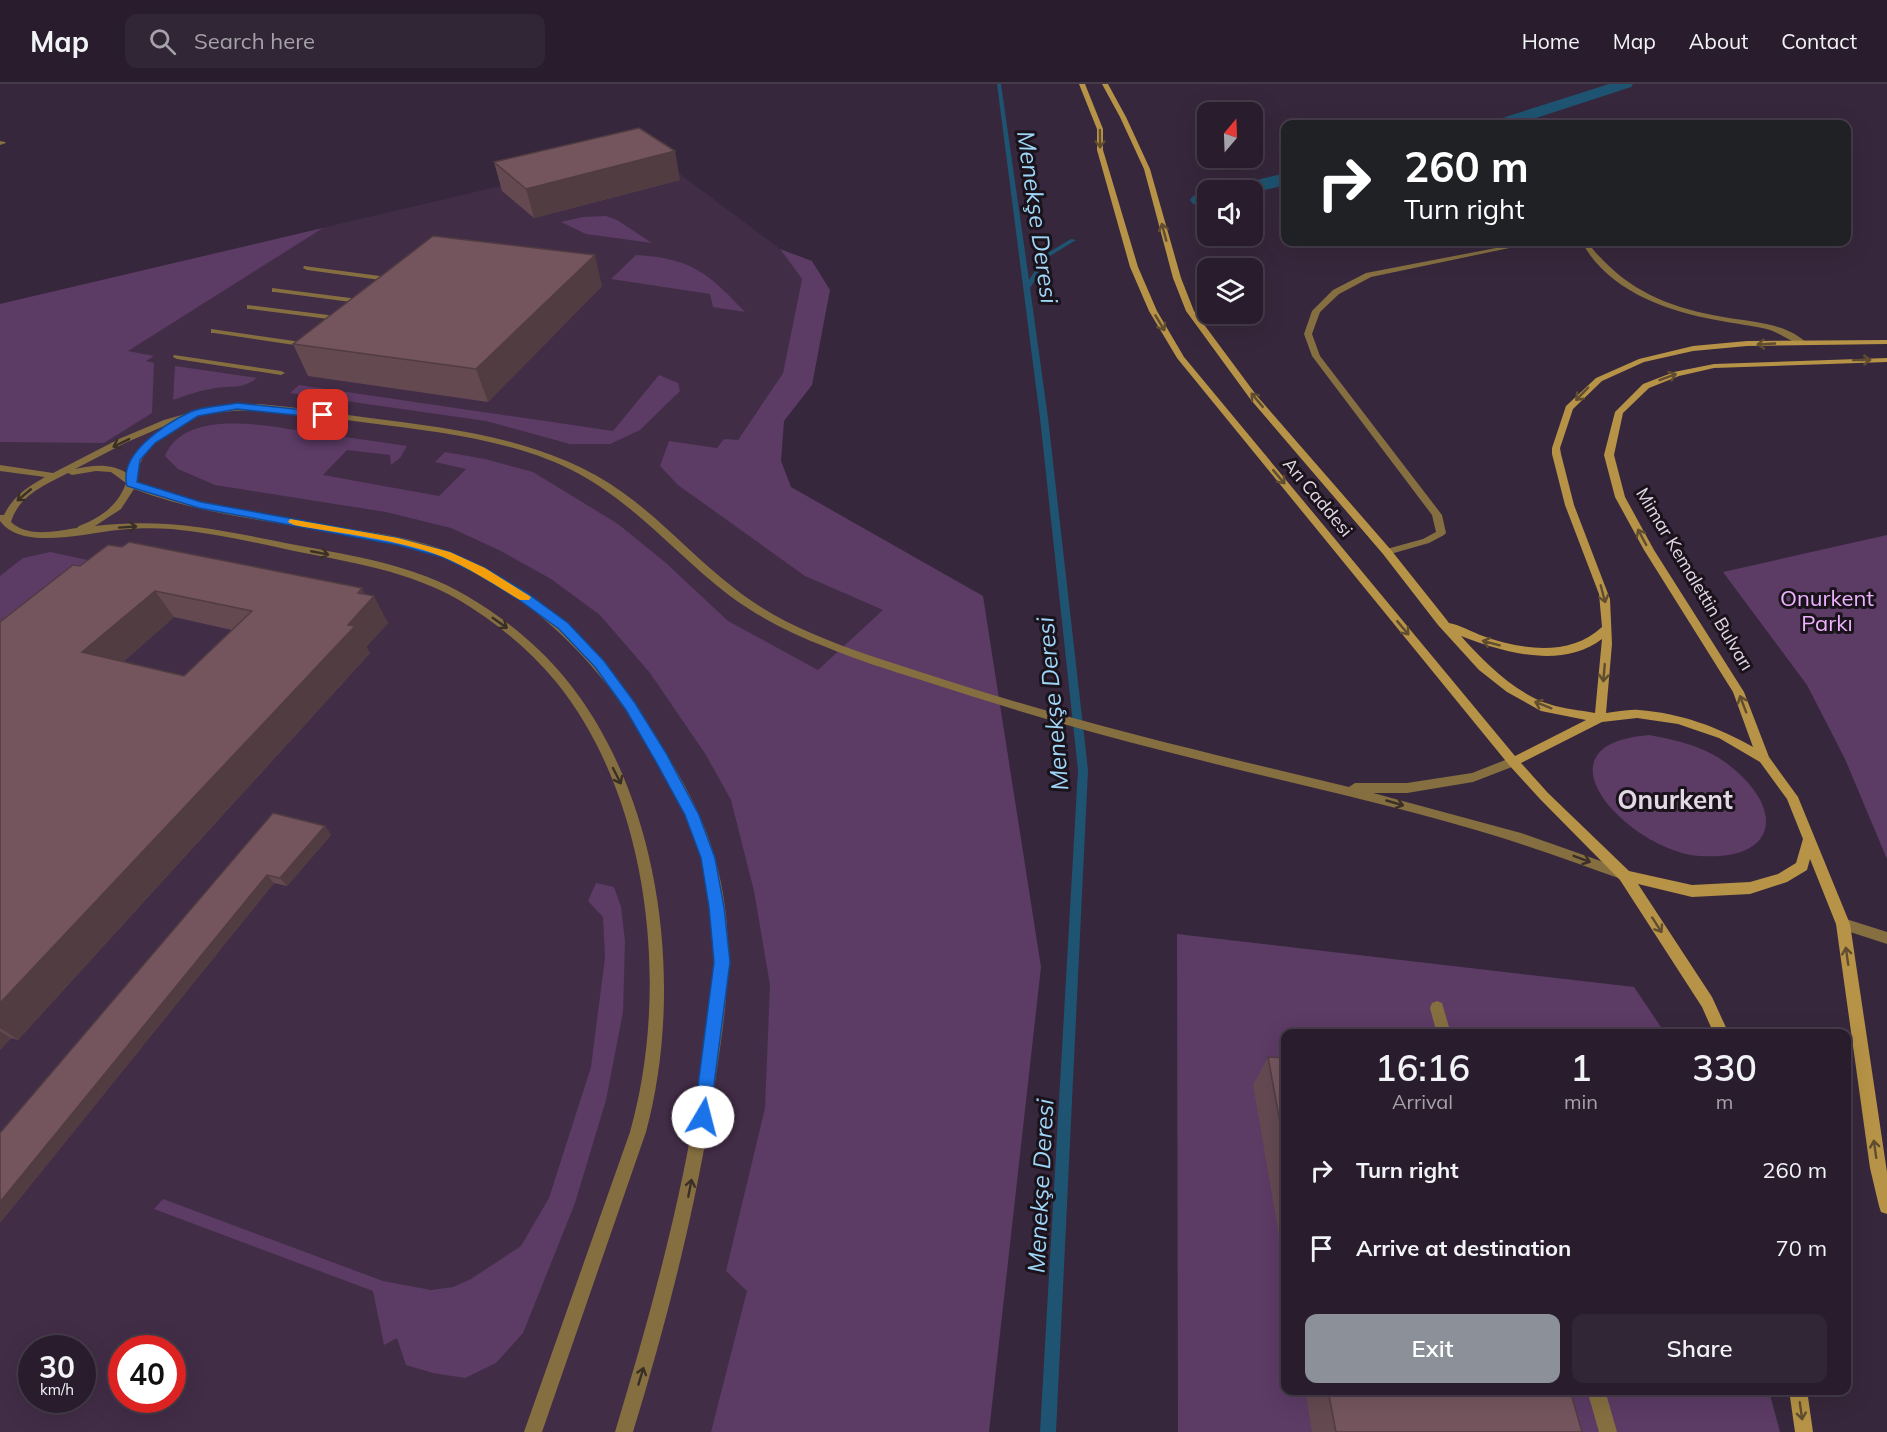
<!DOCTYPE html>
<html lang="en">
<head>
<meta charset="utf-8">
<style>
	:root { --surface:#291d2d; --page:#312635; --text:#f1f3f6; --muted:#a5a2aa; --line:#453b49; --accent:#8c9099 }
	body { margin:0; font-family:Mulish,sans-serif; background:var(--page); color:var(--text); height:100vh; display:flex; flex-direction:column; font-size:22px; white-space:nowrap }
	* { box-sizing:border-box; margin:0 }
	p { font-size:20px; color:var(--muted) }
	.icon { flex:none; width:33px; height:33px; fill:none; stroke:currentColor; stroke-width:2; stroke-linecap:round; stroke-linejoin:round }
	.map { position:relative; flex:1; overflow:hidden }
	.side { position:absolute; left:1281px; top:945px; width:570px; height:366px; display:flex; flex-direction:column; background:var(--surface); border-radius:12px; box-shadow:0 6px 24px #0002,0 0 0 2px var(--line) }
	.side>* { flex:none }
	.hud { position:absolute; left:1281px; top:36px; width:570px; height:126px; border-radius:12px; box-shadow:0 6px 24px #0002,0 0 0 2px var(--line); background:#202124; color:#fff; overflow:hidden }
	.needle { width:39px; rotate:19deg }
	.tools { position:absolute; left:1197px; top:18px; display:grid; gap:12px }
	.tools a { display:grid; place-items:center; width:66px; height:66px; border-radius:12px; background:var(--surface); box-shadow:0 6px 24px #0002,0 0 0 2px var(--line); font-size:30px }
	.speed { position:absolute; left:18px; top:1251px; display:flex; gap:12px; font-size:30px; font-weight:700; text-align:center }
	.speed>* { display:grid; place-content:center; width:78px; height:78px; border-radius:50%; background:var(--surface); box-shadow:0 6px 24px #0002,0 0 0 2px var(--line); line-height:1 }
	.speed small { font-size:15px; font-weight:400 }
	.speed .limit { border:9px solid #d22; background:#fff; color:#111 }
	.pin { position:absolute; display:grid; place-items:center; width:51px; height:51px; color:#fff; margin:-26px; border-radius:12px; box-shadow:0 3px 9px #0006 }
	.me { position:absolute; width:66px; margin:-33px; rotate:8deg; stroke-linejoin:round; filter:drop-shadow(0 0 4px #0008) }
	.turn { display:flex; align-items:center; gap:21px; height:126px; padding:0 24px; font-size:27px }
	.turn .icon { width:78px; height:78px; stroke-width:2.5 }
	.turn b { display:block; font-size:42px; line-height:51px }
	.eta { display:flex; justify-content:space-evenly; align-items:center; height:102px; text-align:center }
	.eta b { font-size:36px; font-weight:600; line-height:42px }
	.button { display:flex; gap:12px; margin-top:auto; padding:12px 24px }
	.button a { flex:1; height:69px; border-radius:12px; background:var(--accent); color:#fff; font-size:24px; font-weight:600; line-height:69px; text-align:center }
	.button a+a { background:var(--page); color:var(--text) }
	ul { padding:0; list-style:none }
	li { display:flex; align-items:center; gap:18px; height:78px; padding:0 24px }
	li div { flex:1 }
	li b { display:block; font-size:22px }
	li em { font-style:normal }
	header { display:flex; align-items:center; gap:36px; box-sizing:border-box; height:84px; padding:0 30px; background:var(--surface); border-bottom:2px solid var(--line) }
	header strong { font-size:28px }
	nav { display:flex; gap:33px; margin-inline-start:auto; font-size:21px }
	.search { width:420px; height:54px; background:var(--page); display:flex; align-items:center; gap:15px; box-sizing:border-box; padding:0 21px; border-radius:12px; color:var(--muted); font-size:22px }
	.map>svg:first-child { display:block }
	.built { fill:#422d47; fill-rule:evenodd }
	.green { fill:#5c3b65 }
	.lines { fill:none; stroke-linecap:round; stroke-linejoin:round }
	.stream { fill:#1e5471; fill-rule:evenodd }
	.canal { fill:#1e5471; fill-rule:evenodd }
	.service { fill:#856f41; fill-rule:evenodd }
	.tertiary { fill:#856f41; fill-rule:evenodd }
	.secondary { fill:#b69346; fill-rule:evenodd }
	.wall { fill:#644951; fill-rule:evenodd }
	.shaded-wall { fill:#513c42 }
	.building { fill:#74555e; stroke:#513c42; stroke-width:1.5; fill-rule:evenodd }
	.oneway { stroke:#604d2f }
	.oneway2 { stroke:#3a2f27 }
	.route { fill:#1a73e8; stroke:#114b97; stroke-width:1.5 }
	.slow { fill:#f59e0b }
	.labels { text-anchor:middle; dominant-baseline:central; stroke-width:6; stroke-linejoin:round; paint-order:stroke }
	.far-street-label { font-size:18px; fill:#e3d8e6; stroke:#1a131c }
	.park-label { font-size:22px; fill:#eeb2ff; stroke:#1a131c }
	.water-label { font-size:24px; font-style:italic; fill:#9fd6f8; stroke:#1a131c }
	.quarter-label { font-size:26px; font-weight:bold; fill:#e3d8e6; stroke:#1a131c }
</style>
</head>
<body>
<header>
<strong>Map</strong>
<div class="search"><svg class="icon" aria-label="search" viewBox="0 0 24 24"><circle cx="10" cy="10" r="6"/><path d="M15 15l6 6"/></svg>Search here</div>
<nav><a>Home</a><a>Map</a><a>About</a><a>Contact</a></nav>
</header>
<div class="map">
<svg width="1887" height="1348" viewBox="0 0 1887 1348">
	<rect width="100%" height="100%" fill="#37273c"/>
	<path class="built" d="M649 67 780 165 802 195 783 289 738 356 740 399 890 486 804 1348H0V220ZM32 1264H82V1316H32ZM122 1264H172V1316H122Z"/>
	<g class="green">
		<polygon points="606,132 617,136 652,159 586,150 561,138 583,133"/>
		<polygon points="323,144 128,267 154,272 146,277 154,279 152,329 104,359 0,358 0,220"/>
		<path d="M780 165 812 177 830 206 812 301 784 337 781 377 791 403 983 512 1041 883 989 1348H711L747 1207 726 1187 765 1024 770 901 754 807 731 716 706 671 650 589 600 531 551 495 501 467 451 444 386 428 215 401 178 385 165 372C185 322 274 343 315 349 345 353 376 357 407 362L400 374 391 381 390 371 347 366 323 391 439 412 466 385 435 378 445 368 485 375 533 388 618 440 666 479 728 537 818 586 883 526 805 492 678 401 660 382 669 357 717 364 724 355 738 356 783 289 802 195Z"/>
		<path d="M636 171C691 174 708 189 745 228L713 223 710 210 611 195Z"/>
		<path d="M175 282 257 294C240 306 234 301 216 304 201 306 187 311 173 316Z"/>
		<polygon points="659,291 678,299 680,307 640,346 610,360 570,360 486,337 290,309 299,301 613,347"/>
		<polygon points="1887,451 1887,775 1845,675 1807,601 1723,488"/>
		<polygon points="50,468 121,483 0,577 0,492 23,474"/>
		<path d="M1649 651C1677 656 1706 663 1729 681 1786 726 1778 777 1699 772 1631 767 1527 661 1649 651Z"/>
		<polygon points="596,799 614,803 621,823 625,857 623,928 606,1016 575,1119 523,1249 496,1279 465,1294 433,1289 406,1281 397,1254 384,1261 373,1207 154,1125 163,1115 383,1197 431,1206 453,1203 471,1195 521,1162 549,1114 591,983 605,874 603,833 588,817"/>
		<polygon points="1177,850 1634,903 1665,949 1286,950 1286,1306 1769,1307 1780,1348 1178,1348"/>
	</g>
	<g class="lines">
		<polygon class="stream" points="997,0 1001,0 1029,196 1046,170 1071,155 1076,156 1050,172 1030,204 1048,334 1088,686 1056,1348 1040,1348 1078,686 1040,334"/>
		<g class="canal">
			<polygon points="1609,0 1633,0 1631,3 1518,40 1493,40 1496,36"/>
			<polygon points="1286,89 1286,101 1252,109 1252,106 1229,106 1232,102"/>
			<polygon points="1208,108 1208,120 1193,120 1190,116 1193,112"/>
		</g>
		<g class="service">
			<polygon points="0,57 5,58 6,59 0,61"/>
			<polygon points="1527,158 1538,158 1371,193 1339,210 1320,228 1312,250 1320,272 1442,431 1446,449 1444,451 1429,459 1387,471 1383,470 1383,466 1423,455 1436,448 1432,431 1312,272 1304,250 1312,227 1333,206 1366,189"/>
			<path d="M1582 158H1588C1593 167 1601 174 1609 182 1642 214 1685 227 1729 234 1756 238 1786 240 1807 259 1806 260 1805 261 1803 261 1799 262 1777 248 1770 246 1753 241 1734 240 1716 236 1666 227 1607 206 1582 158Z"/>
			<polygon points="304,182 395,194 399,196 395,198 307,186 303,184"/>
			<polygon points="272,204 366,216 370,218 366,220 275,208 272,208"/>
			<polygon points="247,221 344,233 348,235 344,237 250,225 247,225"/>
			<polygon points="211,245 308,259 312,261 308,263 214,249 211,249"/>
			<polygon points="174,271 281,287 285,289 281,291 177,275 173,273"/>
			<polygon points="1843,834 1887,848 1887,860 1838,844 1836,840 1838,836"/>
			<polygon points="1437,917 1442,919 1451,950 1437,950 1430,924 1432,919"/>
			<polygon points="1587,1306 1605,1306 1617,1348 1599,1348"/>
		</g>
		<path class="tertiary" d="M259 320C296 323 333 329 370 334 457 345 549 356 622 408 663 437 695 474 734 504 758 523 783 537 811 549 852 567 896 580 939 594 1074 638 1211 670 1349 703L1355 699H1407L1472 689 1513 673 1517 675 1519 678 1517 681 1473 698 1407 709H1373L1521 749 1629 787 1631 791 1629 795 1624 796C1573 778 1522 759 1469 744 1370 715 1268 694 1168 668 1085 647 1003 623 921 596 889 586 857 576 826 563 792 550 760 534 730 512 659 457 620 398 530 369 478 352 423 346 369 339 300 330 246 316 177 338L180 340 179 342C155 357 138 369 136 399 162 411 191 416 219 422 258 429 298 436 337 443 376 449 417 454 454 470 533 504 595 561 642 632 671 676 701 724 715 774 737 854 727 918 715 998 698 1117 668 1233 633 1348H615C650 1232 682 1116 700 996 712 917 723 853 701 774 688 725 661 680 634 638 587 567 527 510 448 475 412 459 372 454 333 448 267 437 197 429 134 405L121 425 95 442C169 433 224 447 296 461 354 472 415 481 467 512 503 533 538 561 565 594 662 712 685 903 646 1048L542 1348H524L630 1048C670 907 651 716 557 599 530 566 496 538 459 516 409 487 350 478 294 467 254 458 213 449 172 445 154 444 136 444 118 446 86 449 22 467 0 437V431H4C13 412 28 403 45 393L0 387V381L53 389 119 355 164 336 214 322ZM169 340C150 352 131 367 128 390 112 379 93 381 75 385L125 359ZM96 387 111 388 126 399C118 422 100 434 79 442L77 444C56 447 28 454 11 438 19 411 45 401 68 389L72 391Z"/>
		<g class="secondary">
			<path d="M1079 0H1085L1103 45V66L1138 183 1157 227 1184 273 1515 672 1586 636 1541 627 1507 608 1479 586 1438 541 1383 470 1251 316 1186 227 1173 194 1144 85 1120 33 1102 0H1108L1126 33 1150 85 1181 194 1194 227 1257 312 1391 466 1446 535 1449 539C1460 541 1472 548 1483 552 1521 566 1570 573 1602 543L1599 510 1565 421 1552 370V364L1566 322 1596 294 1639 275 1693 262 1747 257 1887 256V260L1747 262 1693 267 1644 278 1602 297 1573 325 1560 364 1561 370 1574 421 1610 515 1612 560 1606 629C1617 628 1628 625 1639 626 1680 629 1718 643 1753 663L1733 608 1644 466 1615 413 1604 371 1615 328 1643 300 1674 288 1714 280 1887 274V278L1714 284 1679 292 1649 304 1623 329 1614 371 1625 413 1654 466 1744 608 1769 673 1798 713 1850 840 1887 1088V1130L1881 1128 1879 1122 1870 1084 1836 840 1810 775 1807 786 1787 798 1750 810 1692 813 1638 800 1712 913 1729 950H1714L1702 923 1620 796 1540 715 1509 681 1177 274 1149 227 1130 183 1097 66V45ZM1461 552C1502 568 1562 586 1602 555L1595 629C1580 626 1563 625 1549 620 1516 610 1483 577 1461 552ZM1637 634 1678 640 1719 654 1760 678 1787 715 1803 755 1796 779 1778 790 1750 798 1692 801 1629 787 1548 709 1521 679 1602 638Z"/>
			<polygon points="1789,1306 1807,1306 1813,1348 1795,1348"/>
		</g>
	</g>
	<g class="wall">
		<polygon points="494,78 680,96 534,134 502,107"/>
		<polygon points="602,202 488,318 308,292 293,260"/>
		<path d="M80 482 366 511 388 539 366 563 370 569 292 655 18 956 11 954 0 966V538ZM174 533 232 546 184 592 123 578Z"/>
		<polygon points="273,729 325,742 331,751 287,802 274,799 0,1139"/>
		<polygon points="1268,973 1286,974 1286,1192 1253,1001"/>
		<polygon points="1305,1306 1570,1306 1582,1348 1312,1348"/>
	</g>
	<g class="shaded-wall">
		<polygon points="675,67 680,96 534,134 526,105"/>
		<polygon points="595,171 602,202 488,318 476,285"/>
		<polygon points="362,504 369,518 374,512 388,539 366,563 370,569 18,956 0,944 0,919 348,541 358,509"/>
		<polygon points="155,507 174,533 104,595 82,568"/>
		<polygon points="325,742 331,751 287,802 280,794"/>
		<polygon points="267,791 274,799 0,1139 0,1118"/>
		<polygon points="0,947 11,954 0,966"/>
	</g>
	<g class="building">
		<polygon points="639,44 675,67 526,105 494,78"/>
		<polygon points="433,152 595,171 476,285 293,260"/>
		<path d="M129 458 362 504 358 509 374 512 348 541 355 542 0 919V538L73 481 80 482 108 461 122 463ZM155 507 252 527 184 592 82 568Z"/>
		<polygon points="273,729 325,742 280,794 267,791 0,1118 0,1049"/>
		<polygon points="1268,973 1286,974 1286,1071"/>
		<polygon points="1328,1306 1570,1306 1582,1348 1336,1348"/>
	</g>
	<defs><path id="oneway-shaft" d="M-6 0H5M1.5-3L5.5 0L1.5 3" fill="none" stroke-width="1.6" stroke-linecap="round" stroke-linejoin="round" transform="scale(1.5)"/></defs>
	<g class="oneway">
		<use href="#oneway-shaft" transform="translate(1100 55) rotate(89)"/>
		<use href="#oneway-shaft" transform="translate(1164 148) rotate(-105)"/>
		<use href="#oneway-shaft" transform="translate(1160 239) rotate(59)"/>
		<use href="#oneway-shaft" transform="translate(1766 260) rotate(177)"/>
		<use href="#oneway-shaft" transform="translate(1862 276) rotate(-1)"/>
		<use href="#oneway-shaft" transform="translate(1668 293) rotate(-20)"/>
		<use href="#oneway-shaft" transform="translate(1582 310) rotate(134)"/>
		<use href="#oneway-shaft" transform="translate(1257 316) rotate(-130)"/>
		<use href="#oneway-shaft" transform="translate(1279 393) rotate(50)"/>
		<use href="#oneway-shaft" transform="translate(1642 453) rotate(-118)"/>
		<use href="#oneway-shaft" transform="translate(1603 510) rotate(75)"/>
		<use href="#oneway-shaft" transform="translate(1403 544) rotate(50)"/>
		<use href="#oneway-shaft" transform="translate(1491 559) rotate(-165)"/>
		<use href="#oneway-shaft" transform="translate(1604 589) rotate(95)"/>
		<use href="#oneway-shaft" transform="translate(1743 620) rotate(-111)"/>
		<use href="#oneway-shaft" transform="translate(1543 621) rotate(-158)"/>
		<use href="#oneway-shaft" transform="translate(1657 841) rotate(57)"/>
		<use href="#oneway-shaft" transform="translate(1847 872) rotate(-98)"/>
		<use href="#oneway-shaft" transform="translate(1875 1065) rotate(-98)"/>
		<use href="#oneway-shaft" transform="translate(1801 1327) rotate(82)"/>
	</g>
	<g class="oneway2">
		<use href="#oneway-shaft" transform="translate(121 359) rotate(154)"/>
		<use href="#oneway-shaft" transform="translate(24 411) rotate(140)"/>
		<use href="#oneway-shaft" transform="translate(128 443) rotate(-4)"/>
		<use href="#oneway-shaft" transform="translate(320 469) rotate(11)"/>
		<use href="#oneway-shaft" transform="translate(500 539) rotate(35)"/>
		<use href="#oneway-shaft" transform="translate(617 692) rotate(63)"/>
		<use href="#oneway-shaft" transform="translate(1395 719) rotate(16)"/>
		<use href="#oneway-shaft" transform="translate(1582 775) rotate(21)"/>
		<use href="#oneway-shaft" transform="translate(690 1104) rotate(-79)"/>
		<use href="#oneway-shaft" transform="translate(641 1292) rotate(-73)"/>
	</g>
	<path class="route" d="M237 319 323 328 328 331 323 334 237 325 198 332 155 359 140 376 137 398 201 418 398 454 450 468 485 484 527 509 568 539 604 577 635 619 666 669 699 731 715 774 724 823 730 878 709 1039 703 1041 697 1039 694 1033 714 878 709 823 701 774 685 731 655 676 626 626 595 583 559 545 518 515 476 489 442 473 398 461 199 424 127 402C118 370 165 340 190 328 203 322 223 322 237 319Z"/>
	<path class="slow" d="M290 435 398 454 450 468 485 484 531 513 529 516H520C495 501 471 485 443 473 399 455 341 450 294 441L288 438Z"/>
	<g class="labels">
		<g class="far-street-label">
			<text transform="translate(1318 413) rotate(50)">Arı Caddesi</text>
			<text transform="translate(1695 495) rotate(59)">Mimar Kemalettin Bulvarı</text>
		</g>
		<g class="park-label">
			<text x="1827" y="514">Onurkent<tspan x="1827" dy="25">Parkı</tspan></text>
		</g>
		<g class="water-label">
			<text transform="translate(1038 133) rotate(82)">Menekşe Deresi</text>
			<text transform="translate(1052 620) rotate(-95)">Menekşe Deresi</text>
			<text transform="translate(1040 1102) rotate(-87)">Menekşe Deresi</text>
		</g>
		<g class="quarter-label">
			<text x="1675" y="715">Onurkent</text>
		</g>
	</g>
</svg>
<div class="tools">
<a><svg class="needle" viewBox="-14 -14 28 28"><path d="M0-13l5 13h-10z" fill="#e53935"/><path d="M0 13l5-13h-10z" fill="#a5a2aa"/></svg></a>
<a><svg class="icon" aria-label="sound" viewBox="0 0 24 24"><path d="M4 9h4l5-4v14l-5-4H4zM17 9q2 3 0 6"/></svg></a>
<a><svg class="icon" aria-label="layers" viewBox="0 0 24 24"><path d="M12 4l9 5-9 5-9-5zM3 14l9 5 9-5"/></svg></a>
</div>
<div class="speed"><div>30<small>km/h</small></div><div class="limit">40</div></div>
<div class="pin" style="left:323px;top:331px;background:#d93025"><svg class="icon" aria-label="arrive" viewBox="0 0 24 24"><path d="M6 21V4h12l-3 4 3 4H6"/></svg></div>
<svg class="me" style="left:703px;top:1033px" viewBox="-20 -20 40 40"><circle r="19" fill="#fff"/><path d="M0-13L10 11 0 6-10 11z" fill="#1a73e8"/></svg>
<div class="hud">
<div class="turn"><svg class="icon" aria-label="right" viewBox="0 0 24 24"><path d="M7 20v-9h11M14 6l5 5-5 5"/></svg><div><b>260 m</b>Turn right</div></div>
</div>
<section class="side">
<div class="eta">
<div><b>16:16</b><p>Arrival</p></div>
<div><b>1</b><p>min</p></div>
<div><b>330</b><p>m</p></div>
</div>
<ul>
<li><svg class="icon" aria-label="right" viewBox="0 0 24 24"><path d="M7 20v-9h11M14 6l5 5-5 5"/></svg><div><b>Turn right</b></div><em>260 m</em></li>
<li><svg class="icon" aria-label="arrive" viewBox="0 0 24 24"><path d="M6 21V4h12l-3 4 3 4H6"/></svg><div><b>Arrive at destination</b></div><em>70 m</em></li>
</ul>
<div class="button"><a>Exit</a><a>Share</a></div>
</section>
</div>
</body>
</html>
